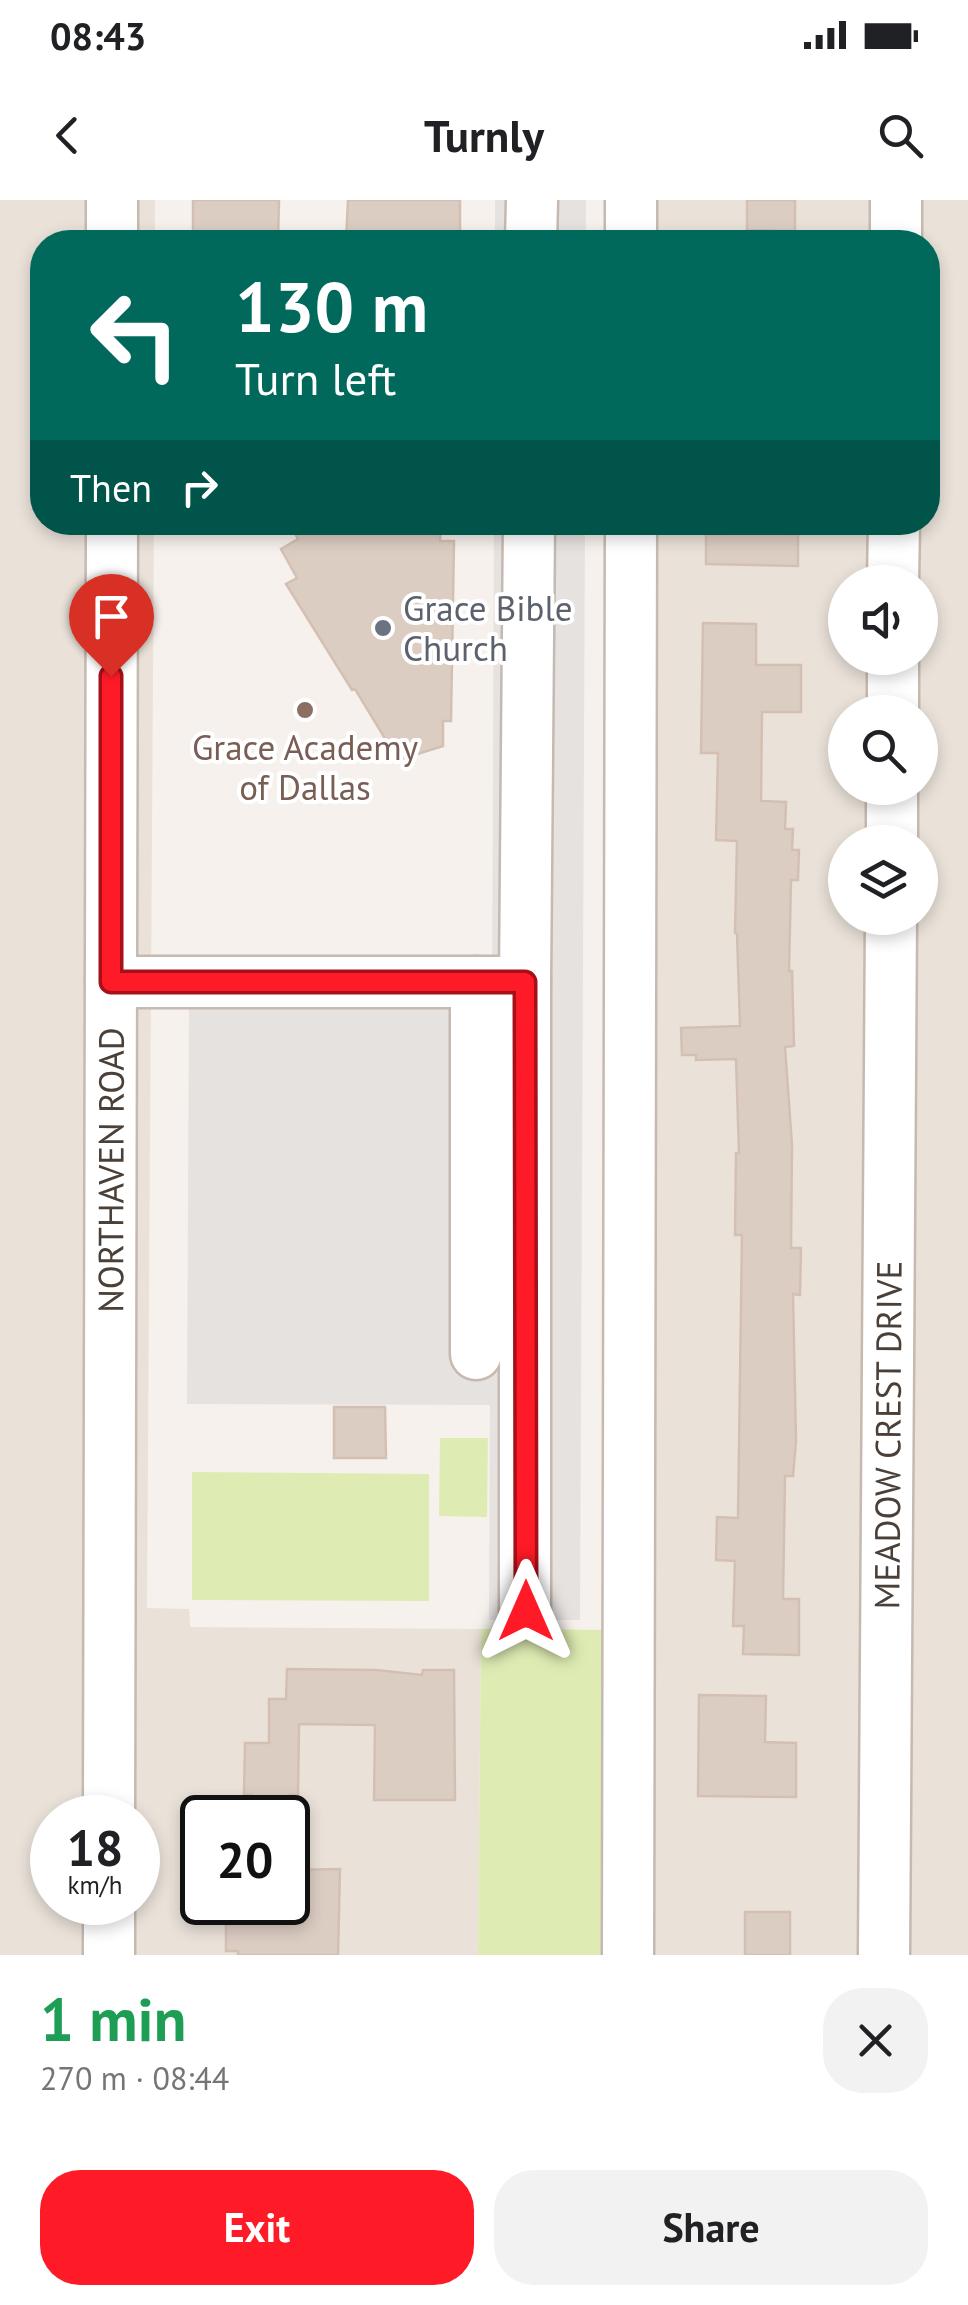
<!DOCTYPE html>
<html lang="en">
<head>
<meta charset="utf-8">
<style>
	:root { --surface:#fff; --page:#f2f2f2; --text:#202124; --muted:#757577; --accent:#ff1a27 }
	body { margin:0; font-family:"PT Sans",sans-serif; background:var(--page); color:var(--text); height:100vh; display:flex; flex-direction:column; font-size:38px; white-space:nowrap }
	* { box-sizing:border-box; margin:0 }
	p { font-size:32px; color:var(--muted) }
	.icon { flex:none; width:55px; height:55px; fill:none; stroke:currentColor; stroke-width:2; stroke-linecap:round; stroke-linejoin:round }
	.map { position:relative; height:1755px; overflow:hidden }
	.panel { display:flex; flex-direction:column; background:var(--surface); flex:1 }
	.panel>* { flex:none }
	.guide { position:absolute; left:30px; top:30px; width:910px; height:305px; border-radius:40px; box-shadow:0 5px 15px #0003; background:#00695c; color:#fff; overflow:hidden }
	.fabs { position:absolute; left:828px; top:365px; display:grid; gap:20px }
	.fabs a { display:grid; place-items:center; width:110px; height:110px; border-radius:50%; background:var(--surface); box-shadow:0 5px 15px #0003; font-size:50px }
	.speed { position:absolute; left:30px; top:1595px; display:flex; gap:20px; font-size:50px; font-weight:700; text-align:center }
	.speed>* { display:grid; place-content:center; width:130px; height:130px; border-radius:50%; background:var(--surface); box-shadow:0 5px 15px #0003; line-height:1 }
	.speed small { font-size:25px; font-weight:400 }
	.speed .limit { border:5px solid #111; border-radius:15px; background:#fff; color:#111 }
	.pin { position:absolute; display:grid; place-items:center; width:85px; height:85px; color:#fff; margin:-102px -42px; border-radius:50% 50% 50% 0; rotate:-45deg; box-shadow:0 0 10px #0007 }
	.pin .icon { rotate:45deg }
	.me { position:absolute; width:110px; margin:-55px; rotate:0deg; stroke-linejoin:round; filter:drop-shadow(0 0 8px #0008) }
	.turn { display:flex; align-items:center; gap:35px; height:210px; padding:0 40px; font-size:45px }
	.turn .icon { width:130px; height:130px; stroke-width:2.5 }
	.turn b { display:block; font-size:70px; line-height:85px }
	.then { display:flex; align-items:center; height:95px; padding:0 40px; background:#0003; gap:20px; font-size:38px }
	.round { display:grid; place-items:center; flex:none; width:105px; height:105px; border-radius:40px; background:var(--page) }
	.headline { display:flex; align-items:center; justify-content:space-between; height:170px; padding:0 40px }
	h1 { font-size:60px; font-weight:700; line-height:75px; color:#1e9e55 }
	.button { display:flex; gap:20px; margin-top:auto; padding:20px 40px }
	.button a { flex:1; height:115px; border-radius:40px; background:var(--accent); color:#fff; font-size:40px; font-weight:700; line-height:115px; text-align:center }
	.button a+a { background:var(--page); color:var(--text) }
	.status { display:flex; justify-content:space-between; align-items:center; height:70px; padding:0 50px; background:var(--surface); direction:ltr }
	.status svg { height:28px; fill:currentColor }
	header { display:flex; justify-content:space-between; align-items:center; height:130px; padding:0 40px; background:var(--surface); font-size:45px; font-weight:700 }
	.map>svg:first-child { display:block }
	.residential { fill:#eae2d9; fill-rule:evenodd }
	.green { fill:#deecb3 }
	.parking { fill:#e5e2e0 }
	.building { fill:#dccdc3; stroke:#d4c0b3; stroke-width:2.5 }
	.lines { fill:none; stroke-linecap:round; stroke-linejoin:round }
	.minor-casing { stroke:#c6b9b0; stroke-width:55 }
	.minor { stroke:#fff; stroke-width:50 }
	.route-casing { stroke:#a61119; stroke-width:25 }
	.route { stroke:#ff1a27; stroke-width:18 }
	.worship-dot { fill:#6b7280; stroke:#fff; stroke-width:4 }
	.education-dot { fill:#8d6e63; stroke:#fff; stroke-width:4 }
	.labels { text-anchor:middle; dominant-baseline:central; stroke-width:8; stroke-linejoin:round; paint-order:stroke }
	.worship-label { font-size:35px; fill:#5b616d; stroke:#fff; text-anchor:start }
	.education-label { font-size:35px; fill:#785e54; stroke:#fff }
	.street-label { font-size:35px; fill:#4b4038; stroke:#fff }
</style>
</head>
<body>
<div class="status"><b>08:43</b><svg viewBox="0 0 49 12"><path d="M0 12V9h3v3zM5 12V6h3v6zM10 12V3h3v9zM15 12V0h3v12zM26 1h20v11H26zM47 4h2v5h-2z"/></svg></div>
<header><svg class="icon" aria-label="back" viewBox="0 0 24 24"><path d="M15 5l-7 7 7 7"/></svg>Turnly<svg class="icon" aria-label="search" viewBox="0 0 24 24"><circle cx="10" cy="10" r="6"/><path d="M15 15l6 6"/></svg></header>
<div class="map">
<svg width="968" height="1755" viewBox="0 0 968 1755">
	<rect width="100%" height="100%" fill="#f6f1ec"/>
	<g class="residential">
		<path d="M0 0H155V42H42V322L154 323 147 1408 189 1409 190 1427 481 1429 478 1755H0ZM52 1618H138V1702H52ZM202 1618H288V1702H202Z"/>
		<path d="M634 0H968V1755H612L632 323 928 322V42H633ZM845 382H920V458H845ZM845 512H920V588H845ZM845 642H920V718H845Z"/>
	</g>
	<g class="green">
		<polygon points="440,1238 488,1238 487,1317 439,1316"/>
		<polygon points="192,1272 429,1274 429,1401 192,1400"/>
		<polygon points="481,1429 615,1430 612,1755 478,1755"/>
	</g>
	<g class="parking">
		<rect x="495" y="0" width="91" height="42"/>
		<polygon points="494,323 585,323 580,1420 489,1420 490,1205 187,1204 189,800 492,801"/>
	</g>
	<g class="building">
		<polygon points="193,0 279,0 278,42 193,42"/>
		<polygon points="348,0 460,0 460,42 346,42"/>
		<polygon points="747,0 795,0 795,31 747,30"/>
		<polygon points="289,322 441,322 440,341 454,341 451,521 443,521 443,546 398,560 355,489 352,490 286,384 297,378 281,349 298,339"/>
		<polygon points="722,322 791,322 790,334 798,334 798,366 706,364 706,334 722,334"/>
		<polygon points="703,423 756,424 756,465 801,465 801,512 762,512 761,601 786,602 785,629 793,629 792,650 799,650 798,680 791,680 789,771 792,771 794,846 785,847 792,945 791,1048 801,1048 800,1095 793,1094 796,1241 793,1276 785,1276 783,1399 799,1399 799,1455 743,1454 744,1426 733,1426 735,1361 716,1360 717,1317 738,1318 742,1035 735,1035 736,953 739,953 736,859 696,860 696,855 682,855 681,828 740,826 737,734 735,733 737,641 716,640 718,553 701,553"/>
		<polygon points="334,1207 385,1207 386,1258 334,1258"/>
		<polygon points="287,1469 376,1470 422,1475 423,1470 454,1470 455,1600 374,1600 375,1525 299,1524 298,1595 290,1595 290,1618 252,1618 252,1595 244,1595 245,1543 269,1543 269,1499 286,1499"/>
		<polygon points="699,1495 766,1496 765,1542 796,1543 796,1597 698,1596"/>
		<polygon points="340,1669 338,1755 238,1755 238,1751 226,1751 226,1702 288,1702 288,1670"/>
		<rect x="745" y="1712" width="45" height="43"/>
	</g>
	<g class="lines">
		<g class="minor-casing">
			<g id="minor">
				<polyline points="112,42 112,0"/>
				<polyline points="531,42 532,0"/>
				<polyline points="631,42 631,0"/>
				<polyline points="896,42 896,0"/>
				<polyline points="893,382 894,322"/>
				<polyline points="893,512 893,458"/>
				<polyline points="892,642 892,588"/>
				<polyline points="111,782 525,782"/>
				<polyline points="476,782 476,1154"/>
				<polyline points="525,1411 525,782 529,322"/>
				<path id="s1" d="M109 1618 112 322"/>
				<polyline points="109,1702 109,1755"/>
				<polyline points="628,1755 631,322"/>
				<path id="s2" d="M884 1755 891 718"/>
			</g>
		</g>
		<use href="#minor" class="minor"/>
	</g>
	<g class="lines">
		<g class="route-casing">
			<polyline id="route" points="111,476 111,782 525,782 526,1411"/>
		</g>
		<use href="#route" class="route"/>
	</g>
	<circle class="worship-dot" cx="383" cy="428" r="10"/>
	<circle class="education-dot" cx="305" cy="510" r="10"/>
	<g class="labels">
		<g class="worship-label">
			<text x="403" y="408">Grace Bible<tspan x="403" dy="40">Church</tspan></text>
		</g>
		<g class="education-label">
			<text x="305" y="547">Grace Academy<tspan x="305" dy="40">of Dallas</tspan></text>
		</g>
		<g class="street-label">
			<text stroke="none"><textPath href="#s1" startOffset="648">NORTHAVEN ROAD</textPath></text>
			<text stroke="none"><textPath href="#s2" startOffset="520">MEADOW CREST DRIVE</textPath></text>
		</g>
	</g>
</svg>
<div class="fabs">
<a><svg class="icon" aria-label="sound" viewBox="0 0 24 24"><path d="M4 9h4l5-4v14l-5-4H4zM17 9q2 3 0 6"/></svg></a>
<a><svg class="icon" aria-label="search" viewBox="0 0 24 24"><circle cx="10" cy="10" r="6"/><path d="M15 15l6 6"/></svg></a>
<a><svg class="icon" aria-label="layers" viewBox="0 0 24 24"><path d="M12 4l9 5-9 5-9-5zM3 14l9 5 9-5"/></svg></a>
</div>
<div class="speed"><div>18<small>km/h</small></div><div class="limit">20</div></div>
<div class="pin" style="left:111px;top:476px;background:#d93025"><svg class="icon" aria-label="arrive" viewBox="0 0 24 24"><path d="M6 21V4h12l-3 4 3 4H6"/></svg></div>
<svg class="me" style="left:526px;top:1411px" viewBox="-20 -20 40 40"><path d="M0-17L14 15 0 8-14 15z" fill="#ff1a27" stroke="#fff" stroke-width="4"/></svg>
<div class="guide">
<div class="turn"><svg class="icon" aria-label="left" viewBox="0 0 24 24"><path d="M17 20v-9H6M10 6l-5 5 5 5"/></svg><div><b>130 m</b>Turn left</div></div>
<div class="then">Then<svg class="icon" aria-label="right" viewBox="0 0 24 24"><path d="M7 20v-9h11M14 6l5 5-5 5"/></svg></div>
</div>
</div>
<section class="panel">
<div class="headline"><div><h1>1 min</h1><p>270 m · 08:44</p></div><a class="round"><svg class="icon" aria-label="close" viewBox="0 0 24 24"><path d="M6 6l12 12M18 6L6 18"/></svg></a></div>
<div class="button"><a>Exit</a><a>Share</a></div>
</section>
</body>
</html>
